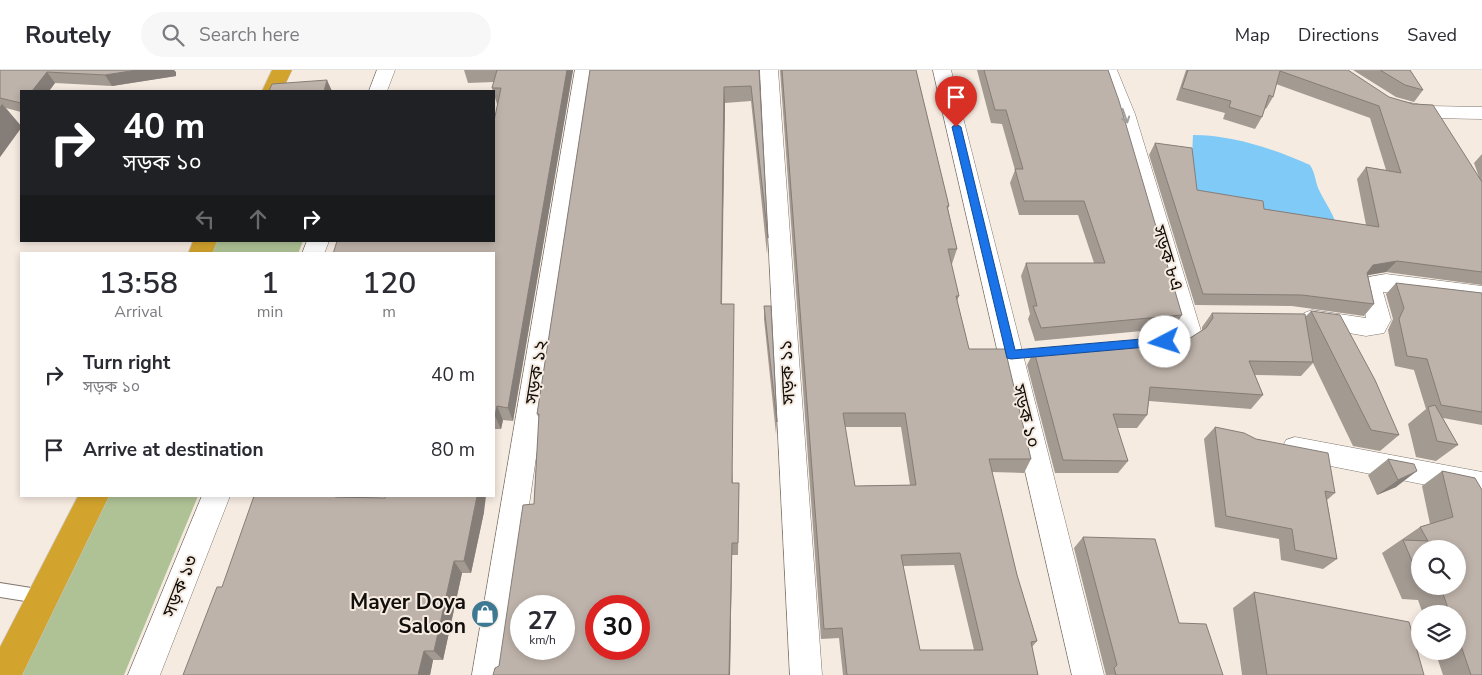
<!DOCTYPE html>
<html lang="en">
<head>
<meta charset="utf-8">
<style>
	:root { --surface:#fff; --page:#f7f7f7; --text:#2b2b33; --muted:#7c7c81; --line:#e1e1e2 }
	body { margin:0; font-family:"Nunito Sans","Noto Sans Bengali",sans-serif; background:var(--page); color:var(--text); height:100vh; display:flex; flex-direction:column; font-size:19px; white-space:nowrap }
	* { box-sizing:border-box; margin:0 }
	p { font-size:16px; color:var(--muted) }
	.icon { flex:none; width:28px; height:28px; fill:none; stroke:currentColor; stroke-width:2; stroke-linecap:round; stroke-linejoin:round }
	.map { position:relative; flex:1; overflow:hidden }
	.details { position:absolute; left:20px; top:182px; width:475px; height:245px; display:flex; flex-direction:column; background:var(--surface); border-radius:0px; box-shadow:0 2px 8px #0003 }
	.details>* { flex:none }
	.guide { position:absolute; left:20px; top:20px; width:475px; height:152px; border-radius:0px; box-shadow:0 2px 8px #0003; background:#202124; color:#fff; overflow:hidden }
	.tools { position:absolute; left:1411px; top:470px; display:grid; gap:10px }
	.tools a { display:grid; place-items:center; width:55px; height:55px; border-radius:50%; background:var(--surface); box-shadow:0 2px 8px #0003; font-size:25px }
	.speed { position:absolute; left:510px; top:525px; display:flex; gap:10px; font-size:25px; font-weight:700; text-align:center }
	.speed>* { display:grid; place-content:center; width:65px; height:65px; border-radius:50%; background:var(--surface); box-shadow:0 2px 8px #0003; line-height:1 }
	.speed small { font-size:12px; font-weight:400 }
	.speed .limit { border:8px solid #d22; background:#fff; color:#111 }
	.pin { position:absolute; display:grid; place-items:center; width:42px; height:42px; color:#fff; margin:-51px -21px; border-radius:50% 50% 50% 0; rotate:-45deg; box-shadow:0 0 5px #0007 }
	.pin .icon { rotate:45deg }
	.me { position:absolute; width:55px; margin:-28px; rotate:265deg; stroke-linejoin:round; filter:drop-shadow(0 0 4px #0008) }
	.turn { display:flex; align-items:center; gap:18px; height:105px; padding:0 20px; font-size:22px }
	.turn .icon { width:65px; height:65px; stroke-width:2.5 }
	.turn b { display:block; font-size:35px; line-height:42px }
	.lanes { display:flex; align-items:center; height:48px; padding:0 20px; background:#0003; justify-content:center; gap:25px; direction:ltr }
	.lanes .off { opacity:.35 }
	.eta { display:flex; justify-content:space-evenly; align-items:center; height:85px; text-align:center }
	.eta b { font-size:30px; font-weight:600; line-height:35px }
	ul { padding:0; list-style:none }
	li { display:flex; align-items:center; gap:15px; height:75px; padding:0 20px }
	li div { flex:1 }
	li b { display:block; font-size:19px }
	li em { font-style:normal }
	header { display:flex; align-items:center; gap:30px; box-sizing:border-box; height:70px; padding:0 25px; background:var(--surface); border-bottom:1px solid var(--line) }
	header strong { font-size:24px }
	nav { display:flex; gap:28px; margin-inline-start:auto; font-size:18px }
	.search { width:350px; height:45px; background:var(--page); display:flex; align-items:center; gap:12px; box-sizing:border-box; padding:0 18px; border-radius:28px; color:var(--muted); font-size:19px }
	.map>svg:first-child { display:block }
	.green { fill:#afc296 }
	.water { fill:#80caf8 }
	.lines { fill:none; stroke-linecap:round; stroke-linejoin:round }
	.lane-casing { stroke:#7f766d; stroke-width:2 }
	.street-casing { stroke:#7f766d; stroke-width:1 }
	.highway-casing { stroke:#cbcac9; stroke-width:1 }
	.lane { fill:#fff; fill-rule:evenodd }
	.street { fill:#fff; fill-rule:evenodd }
	.highway { fill:#d2a32d; fill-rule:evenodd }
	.wall { fill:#a39a92; fill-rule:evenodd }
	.shaded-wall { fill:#857d77 }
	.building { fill:#beb3aa; stroke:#857d77; fill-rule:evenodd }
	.oneway { stroke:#a09f9d }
	.route { fill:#1a73e8; stroke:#114b97 }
	.labels { text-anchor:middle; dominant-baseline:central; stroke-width:4; stroke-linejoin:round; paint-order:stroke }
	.street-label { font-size:18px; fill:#120e0b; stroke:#f6ebe1 }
	.near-poi-label { font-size:21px; font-weight:bold; fill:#120e0b; stroke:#f6ebe1; text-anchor:end }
</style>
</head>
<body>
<header>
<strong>Routely</strong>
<div class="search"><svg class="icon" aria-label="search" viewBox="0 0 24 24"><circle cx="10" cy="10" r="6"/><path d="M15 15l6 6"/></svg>Search here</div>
<nav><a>Map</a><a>Directions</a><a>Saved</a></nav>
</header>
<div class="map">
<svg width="1482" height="605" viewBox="0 0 1482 605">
	<rect width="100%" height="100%" fill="#f6ebe1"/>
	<g class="green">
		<polygon points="215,171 303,171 298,184 209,184"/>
		<polygon points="91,426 198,426 124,605 4,605"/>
	</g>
	<path class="water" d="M1193 65C1233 65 1274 79 1310 95 1316 104 1315 113 1320 122 1325 132 1331 140 1335 151L1190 127Z"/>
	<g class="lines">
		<g class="lane-casing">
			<polygon id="lane" points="0,513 44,520 49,522 51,527 49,532 44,534 0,527"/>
		</g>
		<g class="street-casing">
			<g id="street">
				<polygon points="377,0 395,0 387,21 369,21"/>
				<polygon points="575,0 593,0 504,605 472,605"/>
				<polygon points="760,0 778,0 822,605 790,605"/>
				<polygon points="933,0 951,0 1104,605 1072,605"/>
				<path d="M1099 0H1117L1135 44 1201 261C1198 267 1194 274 1188 277 1178 283 1150 283 1139 280L1136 273 1139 266 1174 261 1176 259 1115 44Z"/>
				<polygon points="1405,32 1428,36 1482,37 1482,49 1428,48 1398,42 1395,38 1398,34"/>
				<polygon points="307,171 329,171 324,184 302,184"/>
				<polygon points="1386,204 1482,216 1482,234 1383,222 1391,250 1384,263 1366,266 1304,255 1300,249 1304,243 1312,240 1366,248 1359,214 1363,208"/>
				<polygon points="1295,367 1482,402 1482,426 1295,389 1286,386 1282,378 1286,370"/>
				<polygon points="202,426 230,426 160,605 128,605"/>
			</g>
		</g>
		<g class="highway-casing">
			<g id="highway">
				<polygon points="272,0 292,0 282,21 262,21"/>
				<polygon points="193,171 217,171 212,184 188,184"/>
				<polygon points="78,426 109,426 22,605 0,605 0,577"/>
			</g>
		</g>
		<use href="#lane" class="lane"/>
		<use href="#street" class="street"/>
		<use href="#highway" class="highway"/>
	</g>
	<g class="wall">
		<polygon points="0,0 176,2 176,6 112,16 55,13 49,21 21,21 21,42 6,38 21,56 21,58 0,87"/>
		<polygon points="464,0 573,0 513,351 503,350 501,359 495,359 494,365 494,171 498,34 497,34 492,18 494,12 468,13"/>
		<polygon points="590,0 759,0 768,168 767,184 751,31 725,33 722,234 733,413 739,413 738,485 732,485 730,605 493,605 499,596 534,434 539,349 537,344"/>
		<path d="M780 0H916L949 136 948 139 957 179 952 194H951L959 226 957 231 969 279 1031 389 1024 403 992 402 1017 505 1037 571 1032 577 1038 605H843L839 568 821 569ZM845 357H901L910 415 855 416ZM954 495 974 580H920L903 496Z"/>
		<polygon points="977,0 1108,0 1182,245 1174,258 1035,271 1028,249 1030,244 1021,206 1026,193 1094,193 1078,145 1019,145 1010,113 1015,100 1002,54 991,53"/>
		<polygon points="1186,0 1348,0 1479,107 1474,93 1482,84 1482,215 1386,202 1368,205 1374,234 1364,246 1292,236 1195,235 1149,85 1155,73 1197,120 1264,139 1366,155 1357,109 1366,97 1386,100 1370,48 1276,14 1273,27 1266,39 1265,38 1262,47 1255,59 1223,49 1225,43 1176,30"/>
		<polygon points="1353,0 1410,0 1423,20 1414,32 1396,27"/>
		<polygon points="1396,213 1482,223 1482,355 1443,348 1458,375 1436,391 1416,387 1408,354 1426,339 1414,300 1395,296 1388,260 1393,249 1386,224"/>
		<polygon points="764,236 777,352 776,364 764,249"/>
		<polygon points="1311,241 1399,365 1380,381 1353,376 1313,293 1301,306 1255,305 1263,325 1251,339 1149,331 1147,345 1137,358 1117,358 1128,391 1118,403 1055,403 1027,295 1034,281 1190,268 1202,260 1202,257 1212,243 1305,247"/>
		<polygon points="1215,357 1335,423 1327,430 1337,489 1323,499 1281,490 1279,469 1215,457 1204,369"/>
		<polygon points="1388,389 1414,394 1396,417 1377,425 1368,405"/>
		<path d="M1442 401 1475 408 1482 605H1443L1435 581H1458V544H1423L1418 530 1402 529 1382 483 1420 457 1430 454 1422 416ZM1420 479 1458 516H1420Z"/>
		<polygon points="349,426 349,427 385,428 484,442 471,503 462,503 443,590 433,590 430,605 183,605 222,517"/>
		<polygon points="1083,467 1179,553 1223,605 1105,605 1106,605 1074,478"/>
		<polygon points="1254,522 1424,605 1242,605 1233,538"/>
	</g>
	<g class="shaded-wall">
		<polygon points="137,0 174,0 176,2 176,6 112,16 105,5"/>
		<polygon points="567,0 573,0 513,351 508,338"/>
		<polygon points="47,2 55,13 49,21 32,21"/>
		<polygon points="327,10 332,21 324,21"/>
		<polygon points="724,17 725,33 721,249 721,234"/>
		<polygon points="2,34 21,56 21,58 0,87 0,37"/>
		<polygon points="1397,191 1386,202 1363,206 1373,195"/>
		<polygon points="497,336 503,350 501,359 495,346"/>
		<polygon points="1417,401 1396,417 1377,425 1398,410"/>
		<polygon points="336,426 349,426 346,440 335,427"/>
		<polygon points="477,426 486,426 484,442 471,503 464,491"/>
		<polygon points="732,473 730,605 729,605"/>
		<polygon points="454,491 462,503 443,590 434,581"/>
		<polygon points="424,581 433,590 430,605 418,605"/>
	</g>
	<g class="building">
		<polygon points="0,0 137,0 105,5 47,2 32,21 21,21 21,33 0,28"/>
		<polygon points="497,0 567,0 508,338 497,336 495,346 494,346 494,184 333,184 337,171 494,171 494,51 501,18 492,18"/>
		<path d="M590 0H759L768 168 751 16 724 17 721 234H734L732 413H739L738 473H732L729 605H493L495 598 499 596 523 435 534 434 539 344H537ZM521 536H564V579H521ZM596 536H639V579H596Z"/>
		<path d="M782 0H916L949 136H947L957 179H948L959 226H956L969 279H1005L1031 389H989L1017 505 1037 571 1031 572 1038 605H847L842 558 824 559ZM843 343H905L916 415 855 416ZM960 483 983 580H920L901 485Z"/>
		<polygon points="984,0 1108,0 1119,31 1182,245 1041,258 1033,236 1037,236 1026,193 1105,193 1084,131 1024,131 1015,99 1023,99 1006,40 995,40"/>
		<polygon points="1188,0 1348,0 1389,27 1413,34 1433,35 1482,112 1482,202 1397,191 1373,195 1367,203 1374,234 1302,225 1203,224 1155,73 1192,78 1197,120 1263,131 1264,139 1379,157 1366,97 1401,103 1379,36 1280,1 1273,27 1269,25 1262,47 1229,37 1231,31 1182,18"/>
		<polygon points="1380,0 1410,0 1423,20 1405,15"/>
		<polygon points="327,10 324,21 269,21 272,14"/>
		<polygon points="1396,213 1482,223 1482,342 1441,335 1427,289 1407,286 1399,249 1404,238"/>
		<polygon points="764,236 771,236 777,352"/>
		<polygon points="1311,241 1340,245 1375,310 1399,365 1371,360"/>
		<polygon points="1212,243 1305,244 1313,292 1249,291 1263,325 1150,317 1147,345 1113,344 1128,391 1063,390 1034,281 1190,268 1206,258 1213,248"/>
		<polygon points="1435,335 1458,375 1437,371 1428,337"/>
		<polygon points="1215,357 1244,363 1256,369 1328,383 1335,423 1325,421 1337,489 1295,480 1292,459 1226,446"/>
		<polygon points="1388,389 1414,394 1417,401 1398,410"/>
		<polygon points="1442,401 1475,408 1482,420 1482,605 1471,605 1458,567 1458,544 1450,544 1441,518 1423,517 1423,516 1458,516 1458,479 1420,479 1420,510 1403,470 1428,471 1420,457 1453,447"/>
		<polygon points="254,426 336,426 335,427 385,428 385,426 477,426 464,491 454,491 434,581 424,581 418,605 183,605 217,517 222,517"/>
		<polygon points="1083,467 1155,469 1179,553 1206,554 1223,605 1116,605 1114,598 1117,595"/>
		<polygon points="1254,522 1409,552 1424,605 1267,605"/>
	</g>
	<defs><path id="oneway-shaft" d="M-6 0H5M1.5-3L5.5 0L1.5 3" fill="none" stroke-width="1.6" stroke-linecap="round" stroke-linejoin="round" transform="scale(1.25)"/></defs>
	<use class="oneway" href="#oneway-shaft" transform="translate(1125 46) rotate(71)"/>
	<polygon class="route" points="956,54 961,57 1015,280 1165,267 1169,269 1171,272 1169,275 1011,289 1007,288 952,57"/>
	<defs>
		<g id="shop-disc" transform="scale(1.4375)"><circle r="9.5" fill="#3f7892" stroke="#f6ebe1"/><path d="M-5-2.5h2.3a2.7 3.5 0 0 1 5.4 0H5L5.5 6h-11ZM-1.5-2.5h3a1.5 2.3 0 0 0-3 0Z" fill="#fff"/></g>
	</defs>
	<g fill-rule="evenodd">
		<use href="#shop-disc" x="485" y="544"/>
	</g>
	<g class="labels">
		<g class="street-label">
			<text transform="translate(1168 188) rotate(73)">সড়ক ৮এ</text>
			<text transform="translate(536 302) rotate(-81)">সড়ক ১২</text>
			<text transform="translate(787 302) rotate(-93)">সড়ক ১১</text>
			<text transform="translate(1026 346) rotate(76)">সড়ক ১০</text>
			<text transform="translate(180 516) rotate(-68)">সড়ক ১৩</text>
		</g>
		<g class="near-poi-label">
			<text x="466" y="532">Mayer Doya<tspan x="466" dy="24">Saloon</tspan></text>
		</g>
	</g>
</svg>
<div class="tools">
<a><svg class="icon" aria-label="search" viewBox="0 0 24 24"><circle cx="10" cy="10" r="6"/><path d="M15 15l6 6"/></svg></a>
<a><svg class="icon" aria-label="layers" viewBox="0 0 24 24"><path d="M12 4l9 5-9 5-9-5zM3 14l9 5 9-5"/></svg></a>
</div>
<div class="speed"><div>27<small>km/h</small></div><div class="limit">30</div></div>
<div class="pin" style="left:956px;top:57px;background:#d93025"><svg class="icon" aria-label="arrive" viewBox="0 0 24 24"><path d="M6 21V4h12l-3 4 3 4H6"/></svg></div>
<svg class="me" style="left:1165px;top:272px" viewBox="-20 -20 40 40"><circle r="19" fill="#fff"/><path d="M0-13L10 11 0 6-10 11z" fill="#1a73e8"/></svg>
<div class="guide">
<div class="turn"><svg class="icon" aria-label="right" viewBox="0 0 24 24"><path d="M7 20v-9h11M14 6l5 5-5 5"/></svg><div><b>40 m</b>সড়ক ১০</div></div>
<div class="lanes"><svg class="icon off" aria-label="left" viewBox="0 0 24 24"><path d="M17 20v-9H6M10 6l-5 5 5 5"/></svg><svg class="icon off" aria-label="ahead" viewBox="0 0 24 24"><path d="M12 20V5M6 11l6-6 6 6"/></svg><svg class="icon" aria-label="right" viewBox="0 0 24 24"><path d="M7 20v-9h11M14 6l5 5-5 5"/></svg></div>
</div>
<section class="details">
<div class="eta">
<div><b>13:58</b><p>Arrival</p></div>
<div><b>1</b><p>min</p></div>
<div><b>120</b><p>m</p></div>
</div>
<ul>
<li><svg class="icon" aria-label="right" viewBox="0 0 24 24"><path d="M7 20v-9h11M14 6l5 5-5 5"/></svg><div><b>Turn right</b><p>সড়ক ১০</p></div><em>40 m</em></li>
<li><svg class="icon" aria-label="arrive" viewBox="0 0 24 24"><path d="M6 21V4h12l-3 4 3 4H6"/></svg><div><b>Arrive at destination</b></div><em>80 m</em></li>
</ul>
</section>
</div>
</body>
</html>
